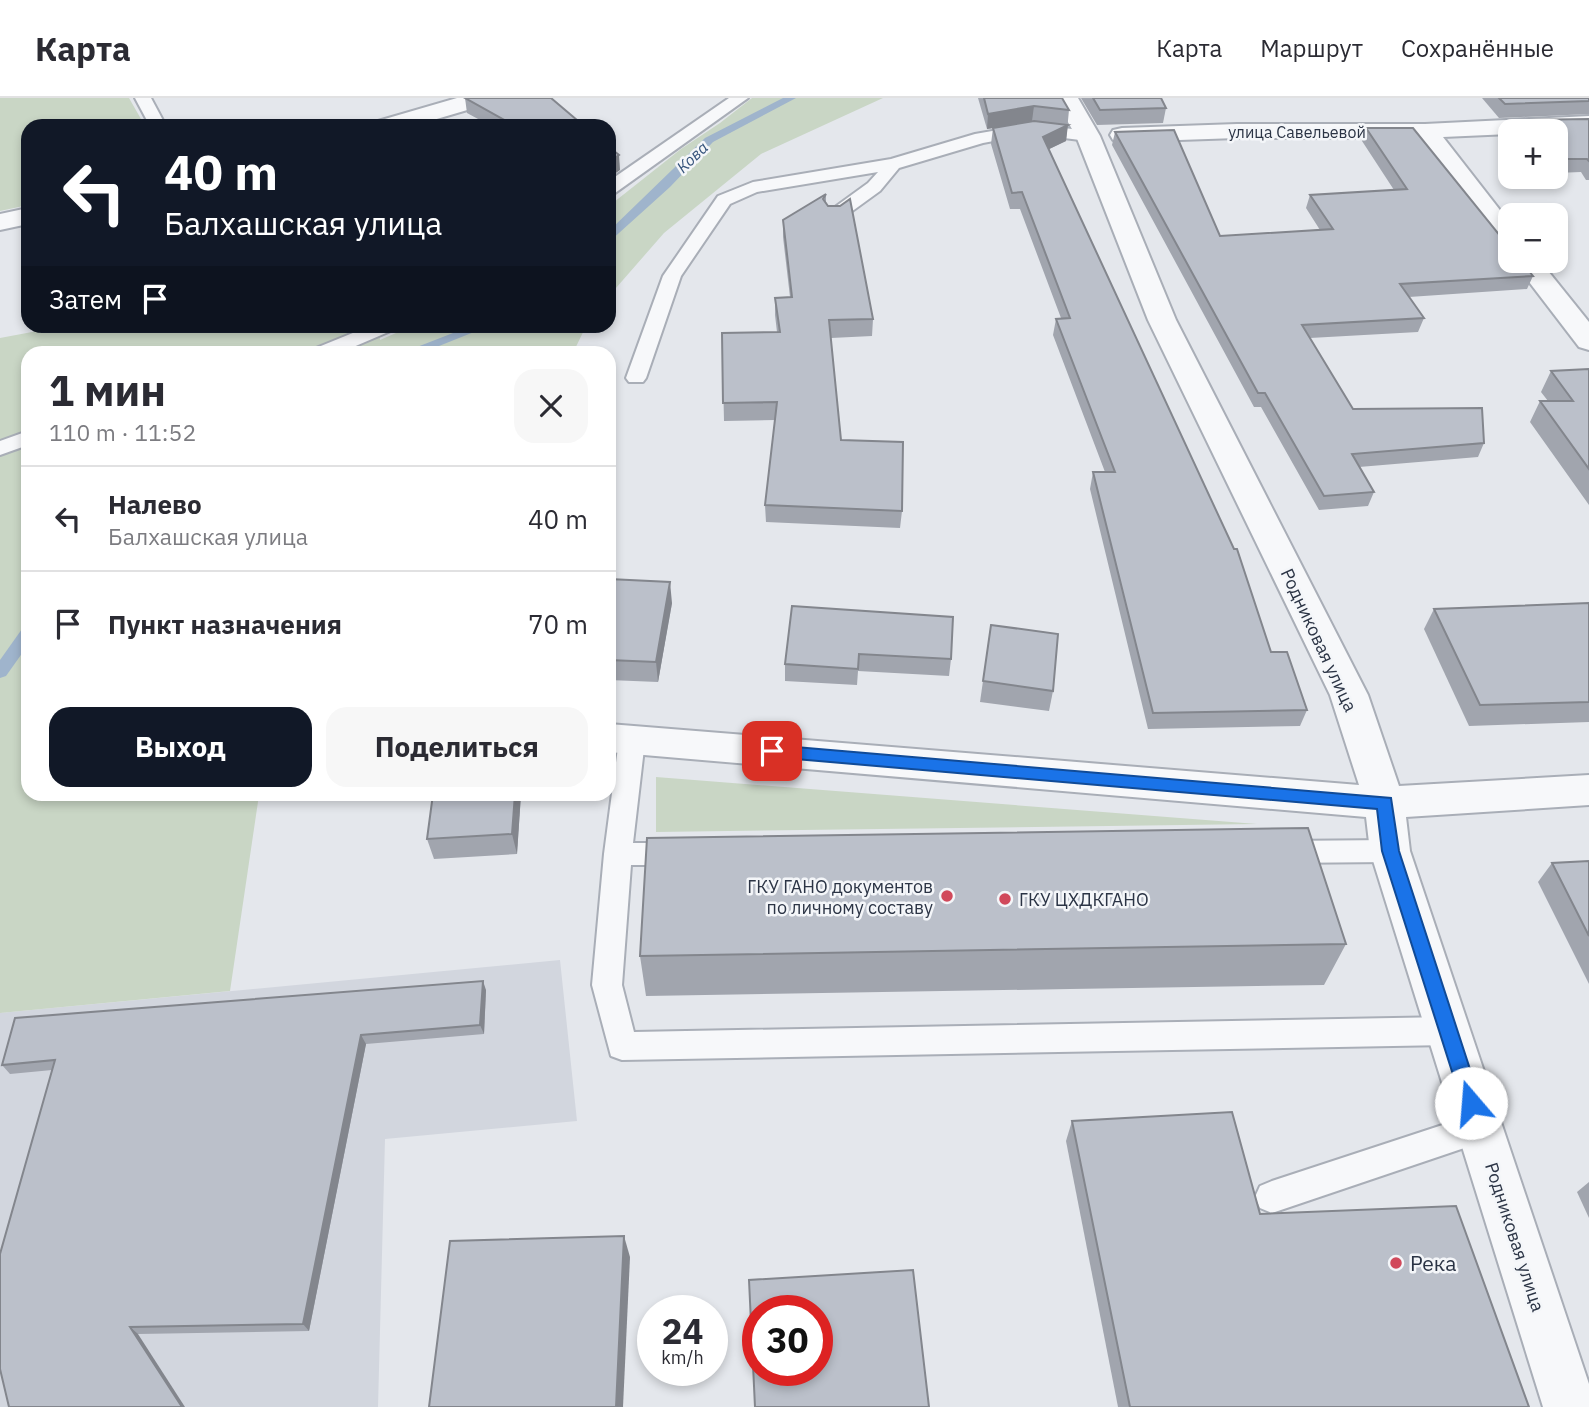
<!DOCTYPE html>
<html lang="ru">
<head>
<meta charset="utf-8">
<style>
	:root { --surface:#fff; --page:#f7f7f7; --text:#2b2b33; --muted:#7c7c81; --line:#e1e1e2; --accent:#111827 }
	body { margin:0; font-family:"IBM Plex Sans",sans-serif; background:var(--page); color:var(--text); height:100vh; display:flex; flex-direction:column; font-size:26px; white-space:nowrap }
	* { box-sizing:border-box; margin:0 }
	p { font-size:23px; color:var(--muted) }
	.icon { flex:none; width:38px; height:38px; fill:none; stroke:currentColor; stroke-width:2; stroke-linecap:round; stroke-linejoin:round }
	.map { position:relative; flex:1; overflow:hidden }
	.sheet { position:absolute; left:21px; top:248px; width:595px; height:455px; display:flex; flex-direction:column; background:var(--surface); border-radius:21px; box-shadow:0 4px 10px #0003 }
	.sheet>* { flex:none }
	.banner { position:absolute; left:21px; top:21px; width:595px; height:214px; border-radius:21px; box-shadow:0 4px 10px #0003; background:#111827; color:#fff; overflow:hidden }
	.tools { position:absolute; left:1498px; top:21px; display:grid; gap:14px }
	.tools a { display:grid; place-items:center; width:70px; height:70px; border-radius:14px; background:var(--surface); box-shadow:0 4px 10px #0003; font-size:35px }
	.speed { position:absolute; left:637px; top:1197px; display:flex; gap:14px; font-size:35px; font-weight:700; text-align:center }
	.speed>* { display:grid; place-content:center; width:91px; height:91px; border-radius:50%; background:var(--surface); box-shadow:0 4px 10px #0003; line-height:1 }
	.speed small { font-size:18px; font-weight:400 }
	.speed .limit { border:10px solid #d22; background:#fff; color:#111 }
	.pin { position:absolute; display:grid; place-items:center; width:60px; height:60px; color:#fff; margin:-30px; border-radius:14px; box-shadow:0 4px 10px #0006 }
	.me { position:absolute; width:77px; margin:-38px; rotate:342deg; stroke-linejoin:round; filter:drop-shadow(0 0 5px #0008) }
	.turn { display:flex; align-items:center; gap:24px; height:147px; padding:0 28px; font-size:32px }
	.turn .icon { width:91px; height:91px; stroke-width:2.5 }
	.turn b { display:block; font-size:49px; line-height:60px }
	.then { display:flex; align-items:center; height:66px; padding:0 28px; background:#0003; gap:14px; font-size:26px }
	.round { display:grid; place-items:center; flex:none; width:74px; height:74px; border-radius:21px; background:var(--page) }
	.head { display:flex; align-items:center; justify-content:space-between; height:119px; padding:0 28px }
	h1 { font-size:42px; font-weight:800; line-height:52px }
	.cta { display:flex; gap:14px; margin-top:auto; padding:14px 28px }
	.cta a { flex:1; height:80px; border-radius:21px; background:var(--accent); color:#fff; font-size:28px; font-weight:800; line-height:80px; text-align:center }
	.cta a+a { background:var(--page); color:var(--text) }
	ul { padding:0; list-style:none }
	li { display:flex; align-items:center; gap:21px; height:105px; padding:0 28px; border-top:2px solid var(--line) }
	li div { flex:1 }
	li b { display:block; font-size:26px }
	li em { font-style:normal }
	header { display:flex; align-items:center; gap:42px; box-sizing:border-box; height:98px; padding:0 35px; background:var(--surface); border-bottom:2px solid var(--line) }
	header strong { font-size:33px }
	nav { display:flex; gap:38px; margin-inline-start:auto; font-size:24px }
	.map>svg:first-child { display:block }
	.built { fill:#d2d6de }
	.green { fill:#c9d6c5 }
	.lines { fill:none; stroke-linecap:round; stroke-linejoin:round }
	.stream { fill:#9fb4cc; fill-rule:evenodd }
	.lane-casing { stroke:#a9aeb7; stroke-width:4 }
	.street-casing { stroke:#a9aeb7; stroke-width:4 }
	.lane { fill:#f7f8fa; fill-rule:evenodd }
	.street { fill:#f7f8fa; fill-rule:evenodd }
	.wall { fill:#a1a5ae }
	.shaded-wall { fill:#83868d }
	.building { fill:#bbc0ca; stroke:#83868d; stroke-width:2; fill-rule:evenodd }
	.route { fill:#1a73e8; stroke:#114b97; stroke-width:2 }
	.poi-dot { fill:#d1495b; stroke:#f4f6f9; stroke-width:2.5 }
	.labels { text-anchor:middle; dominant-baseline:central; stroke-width:5; stroke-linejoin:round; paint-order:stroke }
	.far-street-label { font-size:16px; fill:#2b3445; stroke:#f4f6f9 }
	.far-water-label { font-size:16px; font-style:italic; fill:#34527a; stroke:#f4f6f9 }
	.street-label { font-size:18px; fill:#2b3445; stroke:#f4f6f9 }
	.poi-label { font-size:18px; fill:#2b3445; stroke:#f4f6f9; text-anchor:end }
	.near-poi-label { font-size:21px; fill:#2b3445; stroke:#f4f6f9; text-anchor:start }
</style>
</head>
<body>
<header>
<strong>Карта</strong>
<nav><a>Карта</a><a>Маршрут</a><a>Сохранённые</a></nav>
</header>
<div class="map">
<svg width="1589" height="1309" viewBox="0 0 1589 1309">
	<rect width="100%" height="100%" fill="#e4e7ec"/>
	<polygon class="built" points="560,862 577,1023 385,1041 378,1309 0,1309 0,915"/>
	<g class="green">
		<polygon points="0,0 129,0 145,28 28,28 28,107 0,113"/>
		<polygon points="752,0 883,0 761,56 664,135 609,198 609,108 681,51 720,25"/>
		<polygon points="64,228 380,228 380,242 412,228 586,228 573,255 28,256 28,696 259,697 230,893 0,915 0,240"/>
		<polygon points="656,679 1257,726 656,734"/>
	</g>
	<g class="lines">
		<g class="stream">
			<polygon points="783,0 796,0 713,44 670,89 609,144 609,133 705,40"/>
			<polygon points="471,228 489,228 419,256 399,256"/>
			<polygon points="28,529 28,547 6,578 0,580 0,562 22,531"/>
		</g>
		<g class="lane-casing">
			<g id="lane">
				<polygon points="135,0 151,0 166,28 150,28"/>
				<polygon points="729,0 748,0 615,95 609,96 609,83"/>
				<polygon points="1032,26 1088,33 1096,38 1088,43 1032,36 983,45 899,70 880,93 840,122 828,122 825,118 828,114 868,85 878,74 757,94 730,106 681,178 646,280 643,284 629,284 626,280 663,178 718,98 753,84 891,61 975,36"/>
				<polygon points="370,228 396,228 393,232 337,256 308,256 311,252"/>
				<polygon points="28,333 28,347 0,357 0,343"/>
				<polygon points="632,632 641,635 645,642 633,745 681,745 691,748 695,756 691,764 681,767 631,767 622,887 634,934 1448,919 1459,923 1463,933 1459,943 1448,947 622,962 611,958 592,887 604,756 619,642 623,635"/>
				<polygon points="1390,742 1400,745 1404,753 1400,761 1390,764 1280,765 1270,762 1266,754 1270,746 1280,743"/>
				<polygon points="1479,1015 1490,1019 1495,1030 1490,1041 1479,1045 1272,1115 1260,1110 1255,1099 1260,1088 1272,1083"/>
			</g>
		</g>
		<g class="street-casing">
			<g id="street">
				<polygon points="457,0 495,0 491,5 413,28 375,28 378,23"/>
				<polygon points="1054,0 1078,0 1100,38 1176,222 1368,597 1399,688 1589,677 1589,707 1406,719 1410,753 1589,1286 1589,1309 1543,1309 1370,753 1366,719 609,654 609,626 1359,687 1330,597 1148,222 1076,38"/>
				<polygon points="1589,18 1589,32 1510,33 1510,36 1443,39 1510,125 1510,150 1501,148 1418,40 1237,40 1122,44 1113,42 1110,37 1113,32 1122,30 1237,26 1425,26"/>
				<polygon points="28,110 28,126 0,132 0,116"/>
				<polygon points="1513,163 1540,163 1589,224 1589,252 1579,249"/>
			</g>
		</g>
		<use href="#lane" class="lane"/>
		<use href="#street" class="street"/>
	</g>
	<g class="wall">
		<polygon points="465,0 584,28 491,28 467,15"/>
		<polygon points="978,0 1062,0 1069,12 1066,43 1049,51 1271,554 1307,612 1300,628 1148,631 1090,391 1093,374 1105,374 1053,237 1056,221 1061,220 1020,111 1010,111 991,46 993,30 1031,24 987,31"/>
		<polygon points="1081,0 1161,0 1166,10 1163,25 1097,27"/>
		<polygon points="1482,0 1589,0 1589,16 1499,20"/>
		<polygon points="1589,21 1589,82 1586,82 1581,74 1556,75 1556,33 1514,33 1519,22"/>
		<polygon points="1366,30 1533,178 1527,191 1409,199 1424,220 1418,234 1310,240 1353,311 1484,345 1478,359 1359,369 1374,394 1368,408 1319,412 1261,309 1254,309 1112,47 1115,34 1220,138 1320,132 1306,110 1310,97 1394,92 1362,43"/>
		<polygon points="826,96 826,104 873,221 872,238 831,240 841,342 902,413 900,430 766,424 765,407 775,322 724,323 722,235 777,234 775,217 775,200 790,199 783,139 783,122"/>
		<polygon points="1589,271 1589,407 1530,324 1540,303 1548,303 1541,294 1551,273"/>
		<polygon points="609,481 672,505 658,584 609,582"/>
		<polygon points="1589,505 1589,624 1469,628 1424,531 1434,511"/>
		<polygon points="792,508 951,561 949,578 858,573 857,587 785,583 785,566"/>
		<polygon points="991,527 1053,593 1049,613 980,604"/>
		<polygon points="521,696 517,756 434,761 427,741"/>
		<polygon points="1589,763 1589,886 1538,784 1552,765"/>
		<polygon points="1346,846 1324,887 1070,891 646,898 640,858"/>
		<polygon points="486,892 484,936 366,946 309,1233 138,1236 9,1309 52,972 10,976 2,967"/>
		<polygon points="1072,1023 1529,1309 1118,1309 1066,1043"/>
		<polygon points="1589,1084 1589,1120 1577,1094"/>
	</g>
	<g class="shaded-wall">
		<polygon points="1034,8 1032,23 987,31 988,16"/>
		<polygon points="1068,27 1066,43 1041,55 1043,39"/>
		<polygon points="619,57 620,72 609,80 609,64"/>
		<polygon points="670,484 672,505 658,584 656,564"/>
		<polygon points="515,696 521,696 517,756 512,736"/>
		<polygon points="483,883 486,892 484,936 480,927"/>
		<polygon points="361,937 366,946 309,1233 303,1226"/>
		<polygon points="624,1138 630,1159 623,1309 616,1309"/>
		<polygon points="130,1229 138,1236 185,1309 182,1309"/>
	</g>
	<g class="building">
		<polygon points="465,0 551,0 584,28 515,28"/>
		<polygon points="984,0 1062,0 1069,12 1034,8 988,16"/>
		<polygon points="1093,0 1161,0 1166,10 1100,12"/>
		<polygon points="1499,0 1589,0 1589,3 1505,6"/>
		<polygon points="1589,21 1589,63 1587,61 1556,61 1556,33 1529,33 1519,22"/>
		<polygon points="1034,23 1068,27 1043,39 1234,451 1237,451 1271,554 1287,554 1307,612 1153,615 1093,374 1115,374 1056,221 1070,220 1022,94 1012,95 993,30"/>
		<polygon points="1366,30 1413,30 1510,150 1510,163 1521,163 1533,178 1400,186 1424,220 1302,227 1353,311 1482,310 1484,345 1352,356 1374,394 1324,398 1265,295 1258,295 1115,34 1174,32 1220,138 1333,131 1310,97 1407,91"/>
		<polygon points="609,49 619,57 609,64"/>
		<polygon points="826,96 823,101 828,108 840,108 850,101 873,221 829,222 841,342 903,344 902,413 765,407 777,304 723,305 722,235 780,234 775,200 792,199 783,122"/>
		<polygon points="1589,271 1589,371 1540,303 1573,303 1551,273"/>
		<polygon points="609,481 670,484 656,564 609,562"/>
		<polygon points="1589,505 1589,604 1480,607 1434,511"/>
		<polygon points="792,508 953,519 951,561 859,556 858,571 785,566"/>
		<polygon points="991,527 1058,536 1053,593 983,583"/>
		<polygon points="433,696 515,696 512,736 427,741"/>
		<polygon points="1308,730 1346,846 640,858 647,740"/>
		<polygon points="1589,763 1589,838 1552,765"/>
		<polygon points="483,883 480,927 361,937 303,1226 130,1229 182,1309 9,1309 0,1271 0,1156 55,962 2,967 15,920"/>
		<polygon points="1232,1014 1260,1116 1456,1108 1529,1309 1130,1309 1072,1023"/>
		<polygon points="624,1138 616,1309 429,1309 450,1143"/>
		<path d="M913 1172 929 1309H755L749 1182ZM758 1213H817V1272H758Z"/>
	</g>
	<polygon class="route" points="772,647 1391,700 1399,753 1481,1005 1478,1012 1471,1014 1465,1012 1462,1005 1382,753 1377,711 772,659 764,653"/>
	<g class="poi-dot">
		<circle cx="947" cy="798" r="7"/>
		<circle cx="1005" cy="801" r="7"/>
		<circle cx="1396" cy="1165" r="7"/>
	</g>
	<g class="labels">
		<g class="far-street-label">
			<text x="1297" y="34">улица Савельевой</text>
		</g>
		<g class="far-water-label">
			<text transform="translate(692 59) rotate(-44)">Кова</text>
		</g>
		<g class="street-label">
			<text transform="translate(1319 542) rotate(65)">Родниковая улица</text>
			<text transform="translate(1515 1139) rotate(72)">Родниковая улица</text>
		</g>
		<g class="poi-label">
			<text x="933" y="788">ГКУ ГАНО документов<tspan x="933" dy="21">по личному составу</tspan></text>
			<text x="1019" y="801" text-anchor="start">ГКУ ЦХДКГАНО</text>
		</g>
		<g class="near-poi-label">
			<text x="1410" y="1165">Река</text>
		</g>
	</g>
</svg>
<div class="tools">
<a>+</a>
<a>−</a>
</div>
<div class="speed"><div>24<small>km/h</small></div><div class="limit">30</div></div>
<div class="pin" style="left:772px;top:653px;background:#d93025"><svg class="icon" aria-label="arrive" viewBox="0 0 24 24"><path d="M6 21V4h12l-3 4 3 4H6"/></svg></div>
<svg class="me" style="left:1471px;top:1005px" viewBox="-20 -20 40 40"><circle r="19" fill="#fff"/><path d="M0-13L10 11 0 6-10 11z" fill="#1a73e8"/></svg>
<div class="banner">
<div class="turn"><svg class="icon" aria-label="left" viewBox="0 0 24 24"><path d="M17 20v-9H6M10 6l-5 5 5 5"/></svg><div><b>40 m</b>Балхашская улица</div></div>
<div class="then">Затем<svg class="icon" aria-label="arrive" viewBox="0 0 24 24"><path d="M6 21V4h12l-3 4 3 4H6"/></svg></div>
</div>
<section class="sheet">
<div class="head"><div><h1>1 мин</h1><p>110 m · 11:52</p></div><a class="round"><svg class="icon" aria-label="close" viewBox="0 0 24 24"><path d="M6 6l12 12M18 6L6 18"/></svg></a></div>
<ul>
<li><svg class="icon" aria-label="left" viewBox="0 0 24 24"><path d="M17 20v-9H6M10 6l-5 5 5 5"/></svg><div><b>Налево</b><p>Балхашская улица</p></div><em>40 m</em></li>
<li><svg class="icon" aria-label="arrive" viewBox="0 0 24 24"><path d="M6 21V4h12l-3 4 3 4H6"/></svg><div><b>Пункт назначения</b></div><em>70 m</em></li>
</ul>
<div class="cta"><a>Выход</a><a>Поделиться</a></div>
</section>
</div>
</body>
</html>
